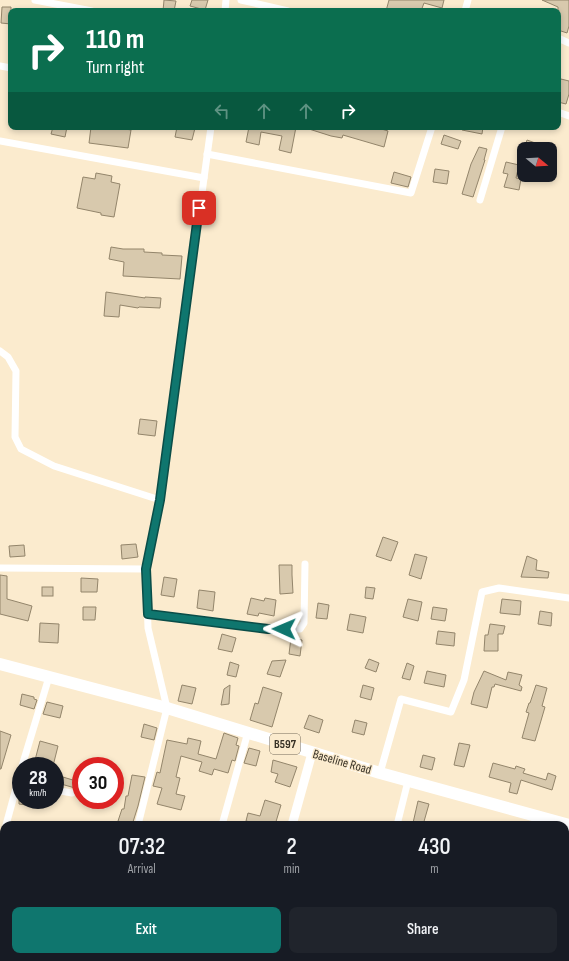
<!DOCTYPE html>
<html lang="en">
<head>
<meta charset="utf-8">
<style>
	:root { --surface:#171b24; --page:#20242c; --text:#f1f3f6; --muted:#9ea1a6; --accent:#0f766e }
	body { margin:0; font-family:"Sofia Sans Condensed",sans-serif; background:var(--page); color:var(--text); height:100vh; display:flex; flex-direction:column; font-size:15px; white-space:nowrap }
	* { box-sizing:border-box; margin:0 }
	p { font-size:13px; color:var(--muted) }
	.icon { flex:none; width:22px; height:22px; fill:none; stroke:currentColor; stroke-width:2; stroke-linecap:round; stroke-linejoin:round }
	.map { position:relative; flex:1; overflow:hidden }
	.sheet { position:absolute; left:0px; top:821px; width:569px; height:140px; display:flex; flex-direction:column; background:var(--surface); border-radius:12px 12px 0 0; box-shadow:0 2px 6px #0003 }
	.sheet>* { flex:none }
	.guide { position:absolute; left:8px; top:8px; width:553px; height:122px; border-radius:8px; box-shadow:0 2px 6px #0003; background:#0b6e4f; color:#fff; overflow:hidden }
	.needle { width:26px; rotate:108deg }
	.tools { position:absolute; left:517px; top:142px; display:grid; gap:8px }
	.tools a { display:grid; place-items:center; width:40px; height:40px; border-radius:8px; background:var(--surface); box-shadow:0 2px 6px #0003; font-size:20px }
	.speed { position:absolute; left:12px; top:757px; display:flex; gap:8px; font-size:20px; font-weight:700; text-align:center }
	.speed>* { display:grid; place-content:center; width:52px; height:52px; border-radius:50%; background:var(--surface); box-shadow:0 2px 6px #0003; line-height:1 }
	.speed small { font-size:10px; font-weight:400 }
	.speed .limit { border:6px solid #d22; background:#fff; color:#111 }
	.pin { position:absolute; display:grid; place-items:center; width:34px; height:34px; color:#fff; margin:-17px; border-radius:8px; box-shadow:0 2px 6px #0006 }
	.me { position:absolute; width:44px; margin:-22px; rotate:271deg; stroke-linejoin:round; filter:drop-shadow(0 0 3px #0008) }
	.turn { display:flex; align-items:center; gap:14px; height:84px; padding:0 12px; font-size:18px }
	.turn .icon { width:52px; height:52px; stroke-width:2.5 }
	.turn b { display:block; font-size:28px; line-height:34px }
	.lanes { display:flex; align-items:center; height:38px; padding:0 12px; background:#0003; justify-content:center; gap:20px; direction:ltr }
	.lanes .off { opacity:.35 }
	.eta { display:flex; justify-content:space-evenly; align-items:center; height:68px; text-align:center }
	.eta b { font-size:24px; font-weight:600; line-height:28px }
	.action { display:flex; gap:8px; margin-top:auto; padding:8px 12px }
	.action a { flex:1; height:46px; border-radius:8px; background:var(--accent); color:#fff; font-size:16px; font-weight:600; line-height:46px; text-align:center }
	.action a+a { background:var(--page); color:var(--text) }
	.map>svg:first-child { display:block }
	.building { fill:#d8c9ad; stroke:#93856b }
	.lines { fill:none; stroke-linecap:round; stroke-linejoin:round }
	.minor { stroke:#fff; stroke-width:7 }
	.tertiary { stroke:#fff; stroke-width:9 }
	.primary { stroke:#fff; stroke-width:12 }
	.route-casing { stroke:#0a4d48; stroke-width:10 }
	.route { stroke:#0f766e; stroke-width:7 }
	.labels { text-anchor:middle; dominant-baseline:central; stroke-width:3; stroke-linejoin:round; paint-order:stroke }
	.shield { fill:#fbebce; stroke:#726958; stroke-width:1 }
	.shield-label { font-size:12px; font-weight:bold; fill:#373126 }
	.street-label { font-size:13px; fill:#373126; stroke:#fbebce }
</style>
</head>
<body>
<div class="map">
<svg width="569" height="961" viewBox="0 0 569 961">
	<rect width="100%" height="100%" fill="#fbebce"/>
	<g class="building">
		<polygon points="164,0 176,1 174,11 163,11"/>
		<polygon points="192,0 208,0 205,10 190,6"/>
		<polygon points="389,0 444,0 442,8 424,3 421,11 386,11"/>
		<polygon points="542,0 569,0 569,26 567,33 558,30 558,7"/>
		<polygon points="2,7 11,7 11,24 1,23"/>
		<polygon points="561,79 569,81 569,94 566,104 558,102 558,87"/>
		<polygon points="53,127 67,127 65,137 51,134"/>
		<polygon points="91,127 114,129 114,127 115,127 131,130 128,148 89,143"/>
		<polygon points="177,127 195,128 192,140 175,137"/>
		<polygon points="249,127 296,127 291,153 279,150 282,136 261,132 259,145 246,142"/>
		<polygon points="310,127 375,127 388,131 384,147 343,135 342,138 331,136 309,129"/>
		<polygon points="463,127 483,127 482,134 462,130"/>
		<polygon points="444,135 461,141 458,149 441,144"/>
		<polygon points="527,140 549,148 549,149 524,149"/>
		<polygon points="479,147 487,149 484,160 485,160 473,197 462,194 471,164"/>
		<polygon points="506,162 519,165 516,178 521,179 519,190 504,187 508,174 503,173"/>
		<polygon points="435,169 449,171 447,184 433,182"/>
		<polygon points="394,172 411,177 408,187 391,183"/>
		<polygon points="96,173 112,176 111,182 120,184 114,217 101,215 101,213 77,208 83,177 95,179"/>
		<polygon points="111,247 123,249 144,249 144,252 162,253 162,255 182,256 180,279 123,276 124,262 109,259"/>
		<polygon points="106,292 145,298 145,297 161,298 160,308 139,307 138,308 120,305 119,317 104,316"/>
		<polygon points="140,419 157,421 155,436 138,434"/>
		<polygon points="383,537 398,542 391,561 376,556"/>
		<polygon points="136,544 138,557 122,559 121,545"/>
		<polygon points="24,545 25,556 10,557 9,546"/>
		<polygon points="415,554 427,557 421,579 409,575"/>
		<polygon points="527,556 537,560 536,570 549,572 548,578 521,577"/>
		<polygon points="279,565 292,565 292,575 293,593 280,594"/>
		<polygon points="0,575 7,576 7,599 32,606 28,621 0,614"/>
		<polygon points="164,577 177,579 174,597 161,595"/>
		<polygon points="81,578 98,579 97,592 81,592"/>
		<rect x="42" y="587" width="11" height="9"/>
		<polygon points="366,587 375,588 373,599 365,598"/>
		<polygon points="199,590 215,592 213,611 197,608"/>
		<polygon points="251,598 264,601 265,598 276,600 274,616 259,613 258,616 247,614"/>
		<polygon points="408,599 422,602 418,621 403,617"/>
		<polygon points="502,599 521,601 520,615 500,613"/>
		<polygon points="318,603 329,605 327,619 316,618"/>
		<polygon points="83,607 96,607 95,620 83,620"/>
		<polygon points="433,607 447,609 445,621 431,619"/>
		<polygon points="540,611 552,613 551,626 538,624"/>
		<polygon points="350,614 366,617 363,633 347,630"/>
		<polygon points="40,623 59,624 58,643 39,642"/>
		<polygon points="490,624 505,626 503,634 498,634 498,651 484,651 485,635 488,635"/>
		<polygon points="438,631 455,633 454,646 436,644"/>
		<polygon points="222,634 236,638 232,652 218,649"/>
		<polygon points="291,638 302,640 300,656 289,654"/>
		<polygon points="369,659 379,663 376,672 365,668"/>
		<polygon points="286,660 280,677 267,674 272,661"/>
		<polygon points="230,662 239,665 236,677 227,675"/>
		<polygon points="407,663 414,666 410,680 402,678"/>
		<polygon points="427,671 446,675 444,687 424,683"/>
		<polygon points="484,671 506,680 508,672 522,675 519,685 522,687 521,691 495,684 494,687 492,687 487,708 471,704 474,692"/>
		<polygon points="182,685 196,688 192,704 178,701"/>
		<polygon points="230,685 229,704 221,705 224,689"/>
		<polygon points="363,685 374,688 371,700 360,697"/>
		<polygon points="536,685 547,688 542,706 545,707 535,741 522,738 529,713 526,712 529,703 530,703"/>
		<polygon points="263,687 282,693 272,727 250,720 255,703 258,704"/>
		<polygon points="22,694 34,697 34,699 37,700 34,709 20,705"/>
		<polygon points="47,702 63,706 60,718 43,714"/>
		<polygon points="309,715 323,720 319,733 304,728"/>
		<polygon points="355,720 367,723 364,735 352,732"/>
		<polygon points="144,724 157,728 154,740 141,737"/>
		<polygon points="0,731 11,735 1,769 0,769"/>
		<polygon points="224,733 238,738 236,745 239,746 235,761 232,760 228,773 214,769 212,775 199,771 202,762 181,756 176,777 180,778 176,794 185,796 181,810 157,804 162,788 153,786 157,772 160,773 167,740 187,744 188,738 201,741 198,754 216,759"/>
		<polygon points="40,741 58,746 53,766 40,766 34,764"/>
		<polygon points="459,743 470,745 464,767 454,765"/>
		<polygon points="249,748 260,751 256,766 244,763"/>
		<polygon points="423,755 435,758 432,770 420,767"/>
		<polygon points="273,760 297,767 290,787 275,782 278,774 271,772"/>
		<polygon points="493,763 515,769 516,766 525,769 523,773 546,780 548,773 556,776 552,790 521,780 517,794 509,792 511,783 489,777"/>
		<polygon points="132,775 145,777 138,806 132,825 131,825 118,821 122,809 124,809 126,796 128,796"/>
		<polygon points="63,777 76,781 75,788 61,784"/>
		<polygon points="19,800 42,800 41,807 19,804"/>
		<polygon points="265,800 281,805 275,825 263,825 246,821 248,813 260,816"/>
		<polygon points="418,801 429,804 423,825 413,823"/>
	</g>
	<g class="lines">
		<g class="minor">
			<polyline points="35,0 92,11"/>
			<polyline points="241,0 288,11"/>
			<polyline points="225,11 226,0"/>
			<polyline points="465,11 468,0"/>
			<polyline points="558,38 569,43"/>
			<polyline points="0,66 11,68"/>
			<polyline points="558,112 569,116"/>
			<polyline points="0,141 204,178"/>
			<polyline points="207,154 411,193 432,127"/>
			<polyline points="480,200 502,127"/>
			<polyline points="0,351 8,357 16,371 15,437 21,449 54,466 160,500"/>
			<polyline points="0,568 146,569"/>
			<polyline points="148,614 268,629 300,629 304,623 305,564"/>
			<polyline points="22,766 49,677"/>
			<polyline points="380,773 401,699 451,712 464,680 482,592 499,588 569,598"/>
			<polyline points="55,790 72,793"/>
			<polyline points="6,825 21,770"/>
			<polyline points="138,825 167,708 148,628 146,569 160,500 211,127"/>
			<polyline points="222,825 248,732"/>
			<polyline points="397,825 408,781"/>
			<polyline points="0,847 4,832"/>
			<polyline points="106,961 107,957"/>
			<polyline points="185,961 186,957"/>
			<polyline points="361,961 362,957"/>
		</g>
		<g class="tertiary">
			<polyline points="292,825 312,753"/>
			<polyline points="254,961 255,957"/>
		</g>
		<polyline class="primary" points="0,664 167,708 380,773 569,825"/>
	</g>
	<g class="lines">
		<g class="route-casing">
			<polyline id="route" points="199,208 160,500 146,569 148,614 268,629 284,629"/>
		</g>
		<use href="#route" class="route"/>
	</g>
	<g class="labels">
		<rect class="shield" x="270" y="734" width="30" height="20" rx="3"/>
		<g class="shield-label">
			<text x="285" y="744">B597</text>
		</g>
		<g class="street-label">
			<text transform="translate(342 762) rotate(16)">Baseline Road</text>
		</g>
	</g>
</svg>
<div class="tools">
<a><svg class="needle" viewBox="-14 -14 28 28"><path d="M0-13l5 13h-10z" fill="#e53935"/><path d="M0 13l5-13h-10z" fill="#9ea1a6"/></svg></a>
</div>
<div class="speed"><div>28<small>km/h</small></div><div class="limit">30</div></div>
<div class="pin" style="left:199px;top:208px;background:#d93025"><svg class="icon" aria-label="arrive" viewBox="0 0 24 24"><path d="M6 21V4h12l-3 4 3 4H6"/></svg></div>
<svg class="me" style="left:284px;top:629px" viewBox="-20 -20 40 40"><path d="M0-17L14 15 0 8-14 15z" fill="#0f766e" stroke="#fff" stroke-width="4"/></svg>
<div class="guide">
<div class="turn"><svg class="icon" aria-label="right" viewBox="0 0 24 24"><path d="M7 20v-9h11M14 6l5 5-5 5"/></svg><div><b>110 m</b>Turn right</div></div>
<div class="lanes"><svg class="icon off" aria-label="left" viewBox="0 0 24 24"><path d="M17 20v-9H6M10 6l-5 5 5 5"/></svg><svg class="icon off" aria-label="ahead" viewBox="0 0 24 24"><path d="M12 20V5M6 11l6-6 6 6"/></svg><svg class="icon off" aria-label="ahead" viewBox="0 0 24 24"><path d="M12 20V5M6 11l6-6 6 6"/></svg><svg class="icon" aria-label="right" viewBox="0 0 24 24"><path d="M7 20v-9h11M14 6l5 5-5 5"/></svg></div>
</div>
<section class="sheet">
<div class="eta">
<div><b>07:32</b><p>Arrival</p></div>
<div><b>2</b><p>min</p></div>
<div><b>430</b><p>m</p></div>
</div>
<div class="action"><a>Exit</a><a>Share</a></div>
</section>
</div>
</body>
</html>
